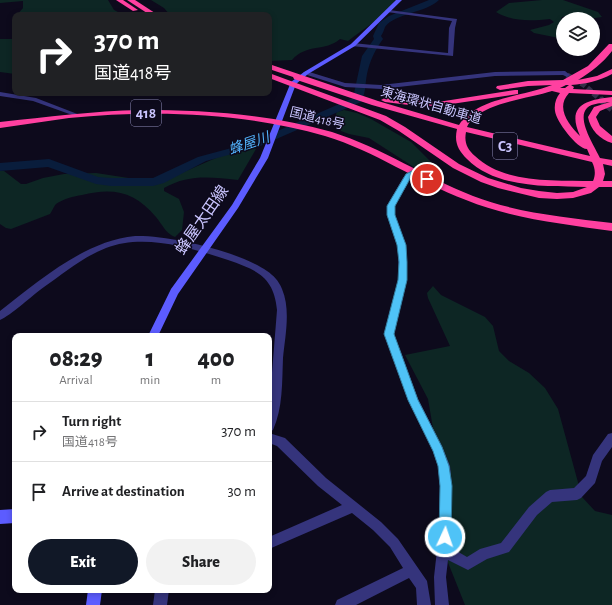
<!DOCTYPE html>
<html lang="en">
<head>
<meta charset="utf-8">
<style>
	:root { --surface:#fff; --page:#f2f2f2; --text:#202124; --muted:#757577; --line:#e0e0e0; --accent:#111827 }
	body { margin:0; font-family:"Alegreya Sans","Noto Sans JP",sans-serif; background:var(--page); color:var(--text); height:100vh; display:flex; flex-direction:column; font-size:15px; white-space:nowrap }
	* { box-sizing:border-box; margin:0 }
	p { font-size:13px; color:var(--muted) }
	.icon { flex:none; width:22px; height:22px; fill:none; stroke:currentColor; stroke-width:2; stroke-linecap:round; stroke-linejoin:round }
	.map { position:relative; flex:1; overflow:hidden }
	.sheet { position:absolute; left:12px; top:333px; width:260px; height:260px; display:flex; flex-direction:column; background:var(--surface); border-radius:8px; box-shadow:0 2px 6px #0003 }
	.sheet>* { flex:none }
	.banner { position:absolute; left:12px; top:12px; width:260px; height:84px; border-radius:8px; box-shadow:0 2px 6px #0003; background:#202124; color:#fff; overflow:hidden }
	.controls { position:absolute; left:556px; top:12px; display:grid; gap:8px }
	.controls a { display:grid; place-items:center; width:44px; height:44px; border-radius:50%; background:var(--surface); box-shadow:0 2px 6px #0003; font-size:20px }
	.pin { position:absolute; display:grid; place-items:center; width:34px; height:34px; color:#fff; margin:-17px; border:2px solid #fff; border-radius:50%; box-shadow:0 1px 4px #0007 }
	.me { position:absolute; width:44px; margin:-22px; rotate:3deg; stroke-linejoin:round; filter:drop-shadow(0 0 3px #0008) }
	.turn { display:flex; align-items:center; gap:14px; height:84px; padding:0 16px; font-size:18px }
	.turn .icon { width:52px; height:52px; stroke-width:2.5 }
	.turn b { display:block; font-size:28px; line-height:34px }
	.eta { display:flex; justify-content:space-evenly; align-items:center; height:68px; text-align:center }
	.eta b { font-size:24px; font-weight:800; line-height:28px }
	.action { display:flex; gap:8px; margin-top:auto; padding:8px 16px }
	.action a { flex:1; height:46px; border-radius:24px; background:var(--accent); color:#fff; font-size:16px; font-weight:800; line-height:46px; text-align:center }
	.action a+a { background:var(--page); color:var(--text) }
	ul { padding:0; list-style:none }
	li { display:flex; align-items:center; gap:12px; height:60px; padding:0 16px; border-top:1px solid var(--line) }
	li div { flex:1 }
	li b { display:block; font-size:15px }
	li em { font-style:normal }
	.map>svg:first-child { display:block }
	.green { fill:#0d2624 }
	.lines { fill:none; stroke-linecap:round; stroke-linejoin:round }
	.river { fill:#091d3c; fill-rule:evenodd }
	.street-tunnel-far1 { stroke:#332f49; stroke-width:5.5; stroke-dasharray:5.5 2.5; stroke-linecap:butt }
	.street-tunnel { stroke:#332f49; stroke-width:7; stroke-dasharray:7 3.5; stroke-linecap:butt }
	.street { fill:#35347c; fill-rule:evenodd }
	.secondary { fill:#5c5cff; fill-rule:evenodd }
	.highway { fill:#ff40a0; fill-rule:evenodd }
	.route { fill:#4fc3f7; stroke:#337fa1 }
	.labels { text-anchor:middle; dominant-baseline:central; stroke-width:3; stroke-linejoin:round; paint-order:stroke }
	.far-street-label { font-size:13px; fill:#cac5ff; stroke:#0d0a1c }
	.far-water-label { font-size:14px; font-style:italic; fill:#53b4ff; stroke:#0d0a1c }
	.shield { fill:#0d0a1c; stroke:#918dbb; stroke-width:1 }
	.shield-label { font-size:15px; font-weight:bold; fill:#cac5ff }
	.street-label { font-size:16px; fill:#cac5ff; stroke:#0d0a1c }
</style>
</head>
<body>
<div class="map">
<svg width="612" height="605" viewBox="0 0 612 605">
	<rect width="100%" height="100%" fill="#0d0a1c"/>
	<g class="green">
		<polygon points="0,0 108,0 114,10 124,15 17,15 23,8 23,1 0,3"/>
		<path d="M151 0H395C384 17 363 29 348 41L340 39C325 52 307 43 292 60L269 61V15H170L164 8Z"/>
		<path d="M542 0H563L598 12 602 17 588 19 571 15 562 17 561 19 563 21V37L559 38 534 33 530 30 549 25 554 22 550 19C531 21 513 22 496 12L509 3Z"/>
		<polygon points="0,39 15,39 15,74 0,72"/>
		<polygon points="344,110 357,113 371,119 411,142 432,163 420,171 369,138 349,134 341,131 338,126 336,114 337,112"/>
		<path d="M253 147 256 149 238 180C210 177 189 174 164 188V191L179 199 184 212 182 230 175 237C166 234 162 224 156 217 135 192 114 187 82 195 74 196 63 199 56 204 54 206 52 211 50 214L11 229 6 228 0 224V171H4L21 184H26L43 178 64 174 96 173 135 179 155 180 170 178 225 154Z"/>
		<polygon points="433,286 441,295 485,317 493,326 499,351 509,361 529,373 545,388 558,409 582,497 595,511 612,515 612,605 465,605 437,535 444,520 446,504 428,399 405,355 450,346 428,298 427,293"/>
	</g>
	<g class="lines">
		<path class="river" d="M429 0H439C426 13 395 13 385 27 384 30 383 33 381 36L383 39C375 50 370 60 367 74 365 84 366 93 361 102L258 147 206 161 164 183 153 186H111L96 184 48 167 0 171V163L49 159 98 177 111 178H153L198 157 250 143 353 98 362 56 374 39 373 36 379 23 389 16Z"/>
		<polyline class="street-tunnel-far1" points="567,75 584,85 601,100"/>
		<polyline class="street-tunnel" points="600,99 612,109"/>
		<g class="street">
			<polygon points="389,10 457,19 455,28 453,56 351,46 351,44 353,43 448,53 449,28 452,21 387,12 387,11"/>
			<polygon points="306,71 345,83 381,85 495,72 565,71 570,75 567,77 563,75 495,76 381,89 345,87 304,74 303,73"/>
			<polygon points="0,92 36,98 80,115 75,116 33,101 0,96"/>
			<polygon points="411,170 414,170 418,172 409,181 395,206 395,215 406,245 407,280 394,334 418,399 442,446 450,466 452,486 452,523 450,547 467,557 480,549 501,543 529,507 546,492 550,490 574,488 586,476 593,455 608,434 612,433 612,447 602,461 595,483 581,498 577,500 552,502 537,515 509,552 487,559 468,570 448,560 446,577 449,605 435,605 434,577 440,523 440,486 438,466 433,451 408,400 384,334 399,280 398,245 387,215 387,206 403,178"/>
			<path d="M135 236C169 235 238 251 267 271 273 275 279 281 282 289 291 310 285 337 283 358 282 382 283 408 273 430L269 432V410L277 310C274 277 257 270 228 260 191 248 144 233 106 248 83 257 64 273 44 287 34 294 10 316 0 320V311C39 281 84 241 135 236Z"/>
			<polygon points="269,433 285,438 326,478 381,522 398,539 427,581 431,605 417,605 416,588 409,578 356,605 335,605 337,600 403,568 390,547 373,530 352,513 269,549 269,537 342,505 318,486 277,446 269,443"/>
			<polygon points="155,590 169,590 167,605 153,605"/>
		</g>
		<g class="secondary">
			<polygon points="396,0 402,0 355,46 308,74 296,84 268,158 238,208 178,294 158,336 148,336 171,289 232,205 260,158 291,82 304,72 351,44"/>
			<polygon points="15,509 15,523 0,524 0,510"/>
			<polygon points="88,590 102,590 100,605 86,605"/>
		</g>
		<g class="highway">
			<polygon points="116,0 123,0 138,10 133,11"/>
			<polygon points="127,0 135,0 158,15 150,15"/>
			<path d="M609 44H612V51C603 63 591 72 578 80L597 76 612 69V74C599 81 586 84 571 85L574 87 573 89 612 91V95L569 93C555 108 569 125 580 136 566 105 586 100 612 97V106L600 111 596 117 600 126 612 136V143C600 140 590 129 588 117L594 107 610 102C603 103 592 103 587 108 576 119 595 147 600 158L612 160V166L603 164 605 174 603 181H612V187H599L591 193 573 198 557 199 539 198 498 188 481 182 453 168 399 131 380 120 269 78V73L386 116 405 127 459 164 488 178 521 188 539 191 557 193 573 192 587 187C548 186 497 189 467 159 458 150 454 142 457 129L372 105 294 79 293 77 269 69V64L378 101 459 125C477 97 523 97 552 85L528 86 500 90 496 88 497 86 528 81 563 80 588 66ZM566 85H569L565 88H560ZM552 91 560 93C556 98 554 104 555 111 556 121 577 149 587 149L590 156 467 127C478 103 528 99 552 91ZM466 132 592 162C595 168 596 174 593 181 555 180 504 184 475 156 467 149 464 142 466 132Z"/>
			<polygon points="515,90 518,90 518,94 438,106 409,105 385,102 381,100 385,98 438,102"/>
			<path d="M141 110C205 110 270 114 332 132 382 148 425 177 473 196 517 213 565 217 612 223V231C563 224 513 219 466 200 418 182 375 151 325 136 243 112 153 110 69 118 46 121 23 125 0 128V122C47 117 93 111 141 110Z"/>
		</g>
	</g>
	<polygon class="route" points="414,170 431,179 427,181 414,175 411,177 395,206 395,215 406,245 407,262 407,280 394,334 418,400 442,447 449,466 452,486 451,537 449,542 445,543 440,542 439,537 440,486 438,466 433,451 408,400 384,334 398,280 399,262 397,245 387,215 387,206 406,174"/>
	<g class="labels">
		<g class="far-street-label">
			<text transform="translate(431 106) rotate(16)">東海環状自動車道</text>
			<text transform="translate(317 119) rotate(14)">国道418号</text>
		</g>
		<g class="far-water-label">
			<text transform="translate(249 144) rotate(-19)">蜂屋川</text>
		</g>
		<g class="shield">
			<rect x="131" y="100" width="30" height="26" rx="3"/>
			<rect x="493" y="133" width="24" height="26" rx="3"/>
		</g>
		<g class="shield-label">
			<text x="146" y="113">418</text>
			<text x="505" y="146">C3</text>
		</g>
		<g class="street-label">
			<text transform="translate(202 220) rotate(-55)">蜂屋太田線</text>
		</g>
	</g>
</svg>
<div class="controls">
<a><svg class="icon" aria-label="layers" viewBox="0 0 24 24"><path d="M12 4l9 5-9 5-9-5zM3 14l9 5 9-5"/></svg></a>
</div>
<div class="pin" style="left:427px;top:179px;background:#d93025"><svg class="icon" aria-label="arrive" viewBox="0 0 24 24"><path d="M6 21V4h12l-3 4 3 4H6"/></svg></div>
<svg class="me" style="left:445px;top:537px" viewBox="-20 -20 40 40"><circle r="17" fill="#4fc3f7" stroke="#fff" stroke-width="3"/><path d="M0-11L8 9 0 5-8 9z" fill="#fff"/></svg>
<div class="banner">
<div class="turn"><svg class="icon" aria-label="right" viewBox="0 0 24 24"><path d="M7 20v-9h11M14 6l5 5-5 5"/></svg><div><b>370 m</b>国道418号</div></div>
</div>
<section class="sheet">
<div class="eta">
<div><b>08:29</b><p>Arrival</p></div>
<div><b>1</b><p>min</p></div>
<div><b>400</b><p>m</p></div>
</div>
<ul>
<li><svg class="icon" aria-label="right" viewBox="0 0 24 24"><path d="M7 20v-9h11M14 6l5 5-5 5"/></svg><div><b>Turn right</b><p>国道418号</p></div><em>370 m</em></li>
<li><svg class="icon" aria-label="arrive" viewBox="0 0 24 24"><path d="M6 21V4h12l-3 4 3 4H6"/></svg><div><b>Arrive at destination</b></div><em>30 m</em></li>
</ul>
<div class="action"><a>Exit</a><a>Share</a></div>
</section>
</div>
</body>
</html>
